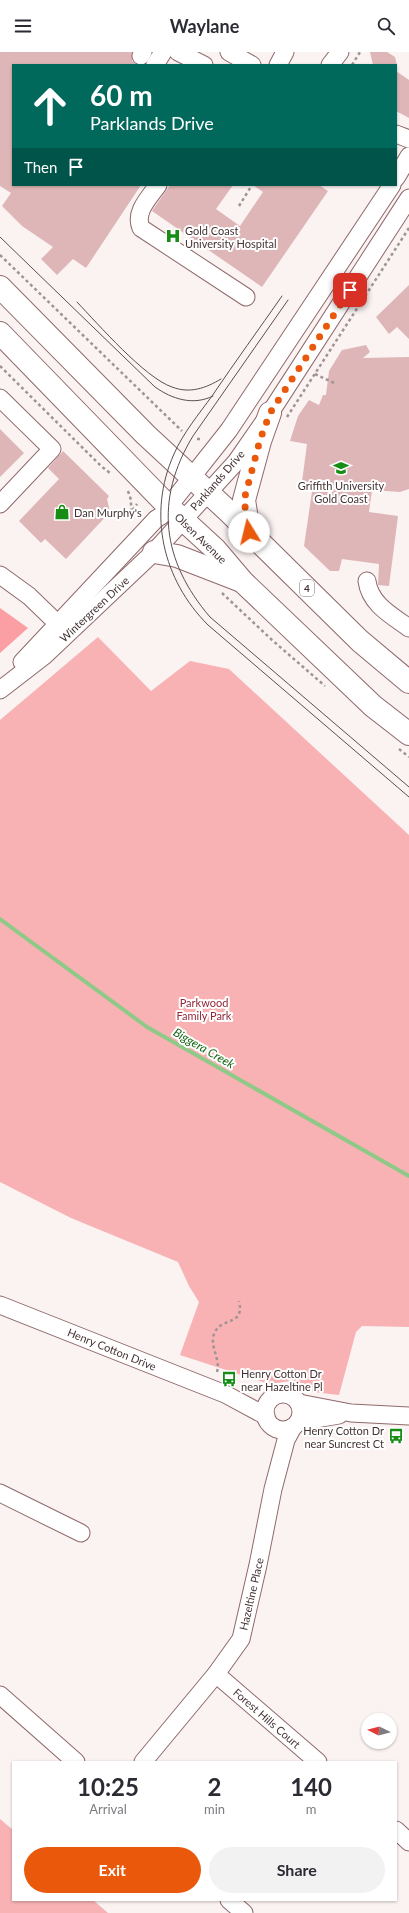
<!DOCTYPE html>
<html lang="en">
<head>
<meta charset="utf-8">
<style>
	:root { --surface:#fff; --page:#f2f2f3; --text:#2b2b33; --muted:#7c7c81; --accent:#ea580c }
	body { margin:0; font-family:Lato,sans-serif; background:var(--page); color:var(--text); height:100vh; display:flex; flex-direction:column; font-size:15px; white-space:nowrap }
	* { box-sizing:border-box; margin:0 }
	p { font-size:13px; color:var(--muted) }
	.icon { flex:none; width:22px; height:22px; fill:none; stroke:currentColor; stroke-width:2; stroke-linecap:round; stroke-linejoin:round }
	.map { position:relative; flex:1; overflow:hidden }
	.panel { position:absolute; left:12px; top:1709px; width:385px; height:140px; display:flex; flex-direction:column; background:var(--surface); border-radius:0px; box-shadow:0 1px 3px #0004 }
	.panel>* { flex:none }
	.guide { position:absolute; left:12px; top:12px; width:385px; height:122px; border-radius:0px; box-shadow:0 1px 3px #0004; background:#00695c; color:#fff; overflow:hidden }
	.needle { width:26px; rotate:276deg }
	.controls { position:absolute; left:361px; top:1661px; display:grid; gap:8px }
	.controls a { display:grid; place-items:center; width:36px; height:36px; border-radius:50%; background:var(--surface); box-shadow:0 1px 3px #0004; font-size:20px }
	.pin { position:absolute; display:grid; place-items:center; width:34px; height:34px; color:#fff; margin:-17px; border-radius:8px; box-shadow:0 2px 6px #0006 }
	.me { position:absolute; width:44px; margin:-22px; rotate:351deg; stroke-linejoin:round; filter:drop-shadow(0 0 3px #0008) }
	.turn { display:flex; align-items:center; gap:14px; height:84px; padding:0 12px; font-size:18px }
	.turn .icon { width:52px; height:52px; stroke-width:2.5 }
	.turn b { display:block; font-size:28px; line-height:34px }
	.then { display:flex; align-items:center; height:38px; padding:0 12px; background:#0003; gap:8px; font-size:15px }
	.eta { display:flex; justify-content:space-evenly; align-items:center; height:68px; text-align:center }
	.eta b { font-size:24px; font-weight:700; line-height:28px }
	.cta { display:flex; gap:8px; margin-top:auto; padding:8px 12px }
	.cta a { flex:1; height:46px; border-radius:24px; background:var(--accent); color:#fff; font-size:16px; font-weight:700; line-height:46px; text-align:center }
	.cta a+a { background:var(--page); color:var(--text) }
	header { display:flex; justify-content:space-between; align-items:center; height:52px; padding:0 12px; background:var(--surface); font-size:18px; font-weight:700 }
	.map>svg:first-child { display:block }
	.green { fill:#f8b2b4 }
	.forest { fill:#fb9fa4 }
	.lines { fill:none; stroke-linecap:round; stroke-linejoin:round }
	.stream { stroke:#8ec988; stroke-width:4 }
	.building { fill:#dfb6b7 }
	.minor-casing { stroke:#8f696b; stroke-width:19 }
	.major-casing { stroke:#8f696b; stroke-width:24 }
	.path { stroke:#a09394; stroke-width:2.5; stroke-dasharray:3 3; stroke-linecap:butt }
	.minor { stroke:#fff; stroke-width:17 }
	.major { stroke:#fff; stroke-width:22 }
	.tram { stroke:#5e4e4f; stroke-width:1 }
	.route { stroke:#ea580c; stroke-width:7; stroke-dasharray:0 12.6 }
	.labels { text-anchor:middle; dominant-baseline:central; stroke-width:4; stroke-linejoin:round; paint-order:stroke }
	.shield { fill:#fff; stroke:#7c7071; stroke-width:1 }
	.shield-label { font-size:10px; font-weight:bold; fill:#443334 }
	.poi-label { font-size:11px; fill:#443334; stroke:#fff; text-anchor:start }
	.street-label { font-size:11px; fill:#443334; stroke:#fff }
	.park-label { font-size:11px; fill:#902737; stroke:#fff }
	.water-label { font-size:12px; font-style:italic; fill:#176914; stroke:#fff }
</style>
</head>
<body>
<header><svg class="icon" aria-label="menu" viewBox="0 0 24 24"><path d="M4 6h16M4 12h16M4 18h16"/></svg>Waylane<svg class="icon" aria-label="search" viewBox="0 0 24 24"><circle cx="10" cy="10" r="6"/><path d="M15 15l6 6"/></svg></header>
<div class="map">
<svg width="409" height="1861" viewBox="0 0 409 1861">
	<rect width="100%" height="100%" fill="#fbf2f2"/>
	<g class="green">
		<polygon points="98,585 151,639 190,609 229,617 409,783 409,1275 362,1274 356,1280 339,1343 313,1340 291,1329 269,1332 180,1303 199,1250 189,1234 178,1210 71,1166 0,1130 0,668"/>
		<polygon points="0,1767 13,1778 13,1848 93,1848 108,1861 0,1861"/>
	</g>
	<polygon class="forest" points="0,556 28,576 0,601"/>
	<g class="lines">
		<polyline class="stream" points="0,867 147,975 409,1124"/>
	</g>
	<g class="building">
		<polygon points="0,0 132,0 132,9 137,13 13,13 13,133 141,133 86,216 73,207 57,223 41,207 53,195 22,174 2,154 11,141 0,134"/>
		<polygon points="370,0 387,0 395,5 397,13 373,13"/>
		<polygon points="396,19 409,28 409,66 396,59"/>
		<polygon points="170,133 233,133 216,157 240,174 263,140 253,133 319,133 328,139 262,235 152,159"/>
		<polygon points="409,233 409,287 397,275 389,282 376,265"/>
		<polygon points="366,293 370,300 363,306 409,305 409,437 400,440 372,438 369,460 398,464 389,534 378,533 379,512 342,507 339,519 330,519 304,494 313,433 302,430 307,392 290,389 298,364 309,348 319,353 323,343 326,343 329,319 342,298"/>
		<polygon points="0,377 24,401 0,425"/>
		<polygon points="63,399 109,444 107,447 110,460 66,507 45,487 41,491 19,469 59,427 48,416"/>
	</g>
	<g class="lines">
		<g class="minor-casing">
			<g id="minor">
				<polyline points="178,0 204,13"/>
				<polyline points="229,0 252,13"/>
				<polyline points="141,4 143,0"/>
				<polyline points="155,13 163,0"/>
				<polyline points="278,13 285,0"/>
				<polyline points="330,13 340,0"/>
				<polyline points="396,82 409,87"/>
				<polyline points="396,126 409,104"/>
				<path d="M158 133C149 146 134 160 141 176L246 245"/>
				<polyline points="0,346 52,397 0,452"/>
				<polyline points="0,523 29,544 58,572"/>
				<path d="M367 529C370 552 391 563 409 576"/>
				<polyline points="22,610 156,467 161,464 229,378 392,133"/>
				<polyline points="0,638 44,604 154,500 236,410 270,361 409,146"/>
				<polyline points="0,1253 225,1342 266,1364"/>
				<circle cx="283" cy="1360" r="18"/>
				<polyline points="299,1351 351,1361 409,1364"/>
				<polyline points="298,1370 339,1363"/>
				<polyline points="0,1441 81,1481"/>
				<polyline points="216,1622 318,1710"/>
				<polyline points="0,1643 76,1710"/>
				<polyline points="143,1710 216,1622 241,1587 258,1513 273,1437 286,1388 293,1375"/>
				<polyline points="396,1778 409,1790"/>
				<polyline points="229,1848 244,1861"/>
			</g>
		</g>
		<g class="major-casing">
			<g id="major">
				<polyline points="0,235 146,383 228,459 360,589 409,630"/>
				<polyline points="0,281 169,455 215,497 243,530 373,654 409,682"/>
				<polyline points="249,480 244,448 260,389 270,361"/>
				<polyline points="154,500 177,504 239,528"/>
			</g>
		</g>
		<g class="path">
			<polyline points="352,13 360,0"/>
			<polyline points="239,154 252,133"/>
			<polyline points="0,203 182,379"/>
			<polyline points="0,314 101,414 110,421"/>
			<polyline points="315,322 334,331"/>
			<polyline points="287,365 409,176"/>
			<polyline points="197,387 203,387"/>
			<polyline points="128,439 131,448 131,460 137,452"/>
			<polyline points="222,541 272,588 325,634"/>
			<polyline points="399,697 409,705"/>
			<path d="M217 1320C221 1306 208 1293 215 1280 222 1265 245 1274 239 1249"/>
		</g>
		<use href="#minor" class="minor"/>
		<use href="#major" class="major"/>
		<g class="tram">
			<path d="M0 185 155 335C172 347 193 354 213 344"/>
			<path d="M282 244C259 277 235 310 212 344 199 362 183 381 174 402 147 462 163 528 208 573L409 745"/>
			<path d="M288 248 193 384C154 448 162 509 210 565L409 735"/>
			<path d="M77 250C98 272 145 326 172 335 190 342 206 336 221 327"/>
		</g>
	</g>
	<g class="lines">
		<polyline class="route" points="249,480 244,448 260,388 270,361 350,238"/>
	</g>
	<defs>
		<g id="hospital-bare" transform="scale(1.2)"><path d="M-5-5h3v3.5h4V-5h3V5h-3V1.5h-4V5h-3Z" fill="#178d15" stroke="#fff" stroke-width="2.5" paint-order="stroke"/></g>
		<g id="university-bare" transform="scale(1.2)"><path d="M0-5L7-2L0 1L-7-2ZM-4 1L0 2.5L4 1V4Q0 6-4 4Z" fill="#178d15" stroke="#fff" stroke-width="2.5" paint-order="stroke"/></g>
		<g id="shop-bare" transform="scale(1.2)"><path d="M-5-2.5h2.3a2.7 3.5 0 0 1 5.4 0H5L5.5 6h-11ZM-1.5-2.5h3a1.5 2.3 0 0 0-3 0Z" fill="#178d15" stroke="#fff" stroke-width="2.5" paint-order="stroke"/></g>
		<g id="bus-bare" transform="scale(1.2)"><path d="M-5-6H5V4H4V6H2V4H-2V6H-4V4H-5ZM-3.5-4V0h7V-4ZM-3.5 1.2v1.5H-2V1.2ZM2 1.2v1.5H3.5V1.2Z" fill="#178d15" stroke="#fff" stroke-width="2.5" paint-order="stroke"/></g>
	</defs>
	<g fill-rule="evenodd">
		<use href="#hospital-bare" x="173" y="184"/>
		<use href="#university-bare" x="341" y="416"/>
		<use href="#shop-bare" x="62" y="460"/>
		<use href="#bus-bare" x="229" y="1327"/>
		<use href="#bus-bare" x="396" y="1384"/>
	</g>
	<g class="labels">
		<rect class="shield" x="300" y="528" width="14" height="16" rx="3"/>
		<g class="shield-label">
			<text x="307" y="536">4</text>
		</g>
		<g class="poi-label">
			<text x="185" y="178">Gold Coast<tspan x="185" dy="13">University Hospital</tspan></text>
			<text x="341" y="433" text-anchor="middle">Griffith University<tspan x="341" dy="13">Gold Coast</tspan></text>
			<text x="74" y="460">Dan Murphy's</text>
			<text x="241" y="1321">Henry Cotton Dr<tspan x="241" dy="13">near Hazeltine Pl</tspan></text>
			<text x="384" y="1378" text-anchor="end">Henry Cotton Dr<tspan x="384" dy="13">near Suncrest Ct</tspan></text>
		</g>
		<g class="street-label">
			<text transform="translate(217 428) rotate(-49)">Parklands Drive</text>
			<text transform="translate(201 486) rotate(44)">Olsen Avenue</text>
			<text transform="translate(94 557) rotate(-43)">Wintergreen Drive</text>
			<text transform="translate(112 1297) rotate(22)">Henry Cotton Drive</text>
			<text transform="translate(251 1542) rotate(-77)">Hazeltine Place</text>
			<text transform="translate(267 1666) rotate(41)">Forest Hills Court</text>
		</g>
		<g class="park-label">
			<text x="204" y="950">Parkwood<tspan x="204" dy="13">Family Park</tspan></text>
		</g>
		<g class="water-label">
			<text transform="translate(204 996) rotate(30)">Biggera Creek</text>
		</g>
	</g>
</svg>
<div class="controls">
<a><svg class="needle" viewBox="-14 -14 28 28"><path d="M0-13l5 13h-10z" fill="#e53935"/><path d="M0 13l5-13h-10z" fill="#7c7c81"/></svg></a>
</div>
<div class="pin" style="left:350px;top:238px;background:#d93025"><svg class="icon" aria-label="arrive" viewBox="0 0 24 24"><path d="M6 21V4h12l-3 4 3 4H6"/></svg></div>
<svg class="me" style="left:249px;top:480px" viewBox="-20 -20 40 40"><circle r="19" fill="#fff"/><path d="M0-13L10 11 0 6-10 11z" fill="#ea580c"/></svg>
<div class="guide">
<div class="turn"><svg class="icon" aria-label="ahead" viewBox="0 0 24 24"><path d="M12 20V5M6 11l6-6 6 6"/></svg><div><b>60 m</b>Parklands Drive</div></div>
<div class="then">Then<svg class="icon" aria-label="arrive" viewBox="0 0 24 24"><path d="M6 21V4h12l-3 4 3 4H6"/></svg></div>
</div>
<section class="panel">
<div class="eta">
<div><b>10:25</b><p>Arrival</p></div>
<div><b>2</b><p>min</p></div>
<div><b>140</b><p>m</p></div>
</div>
<div class="cta"><a>Exit</a><a>Share</a></div>
</section>
</div>
</body>
</html>
